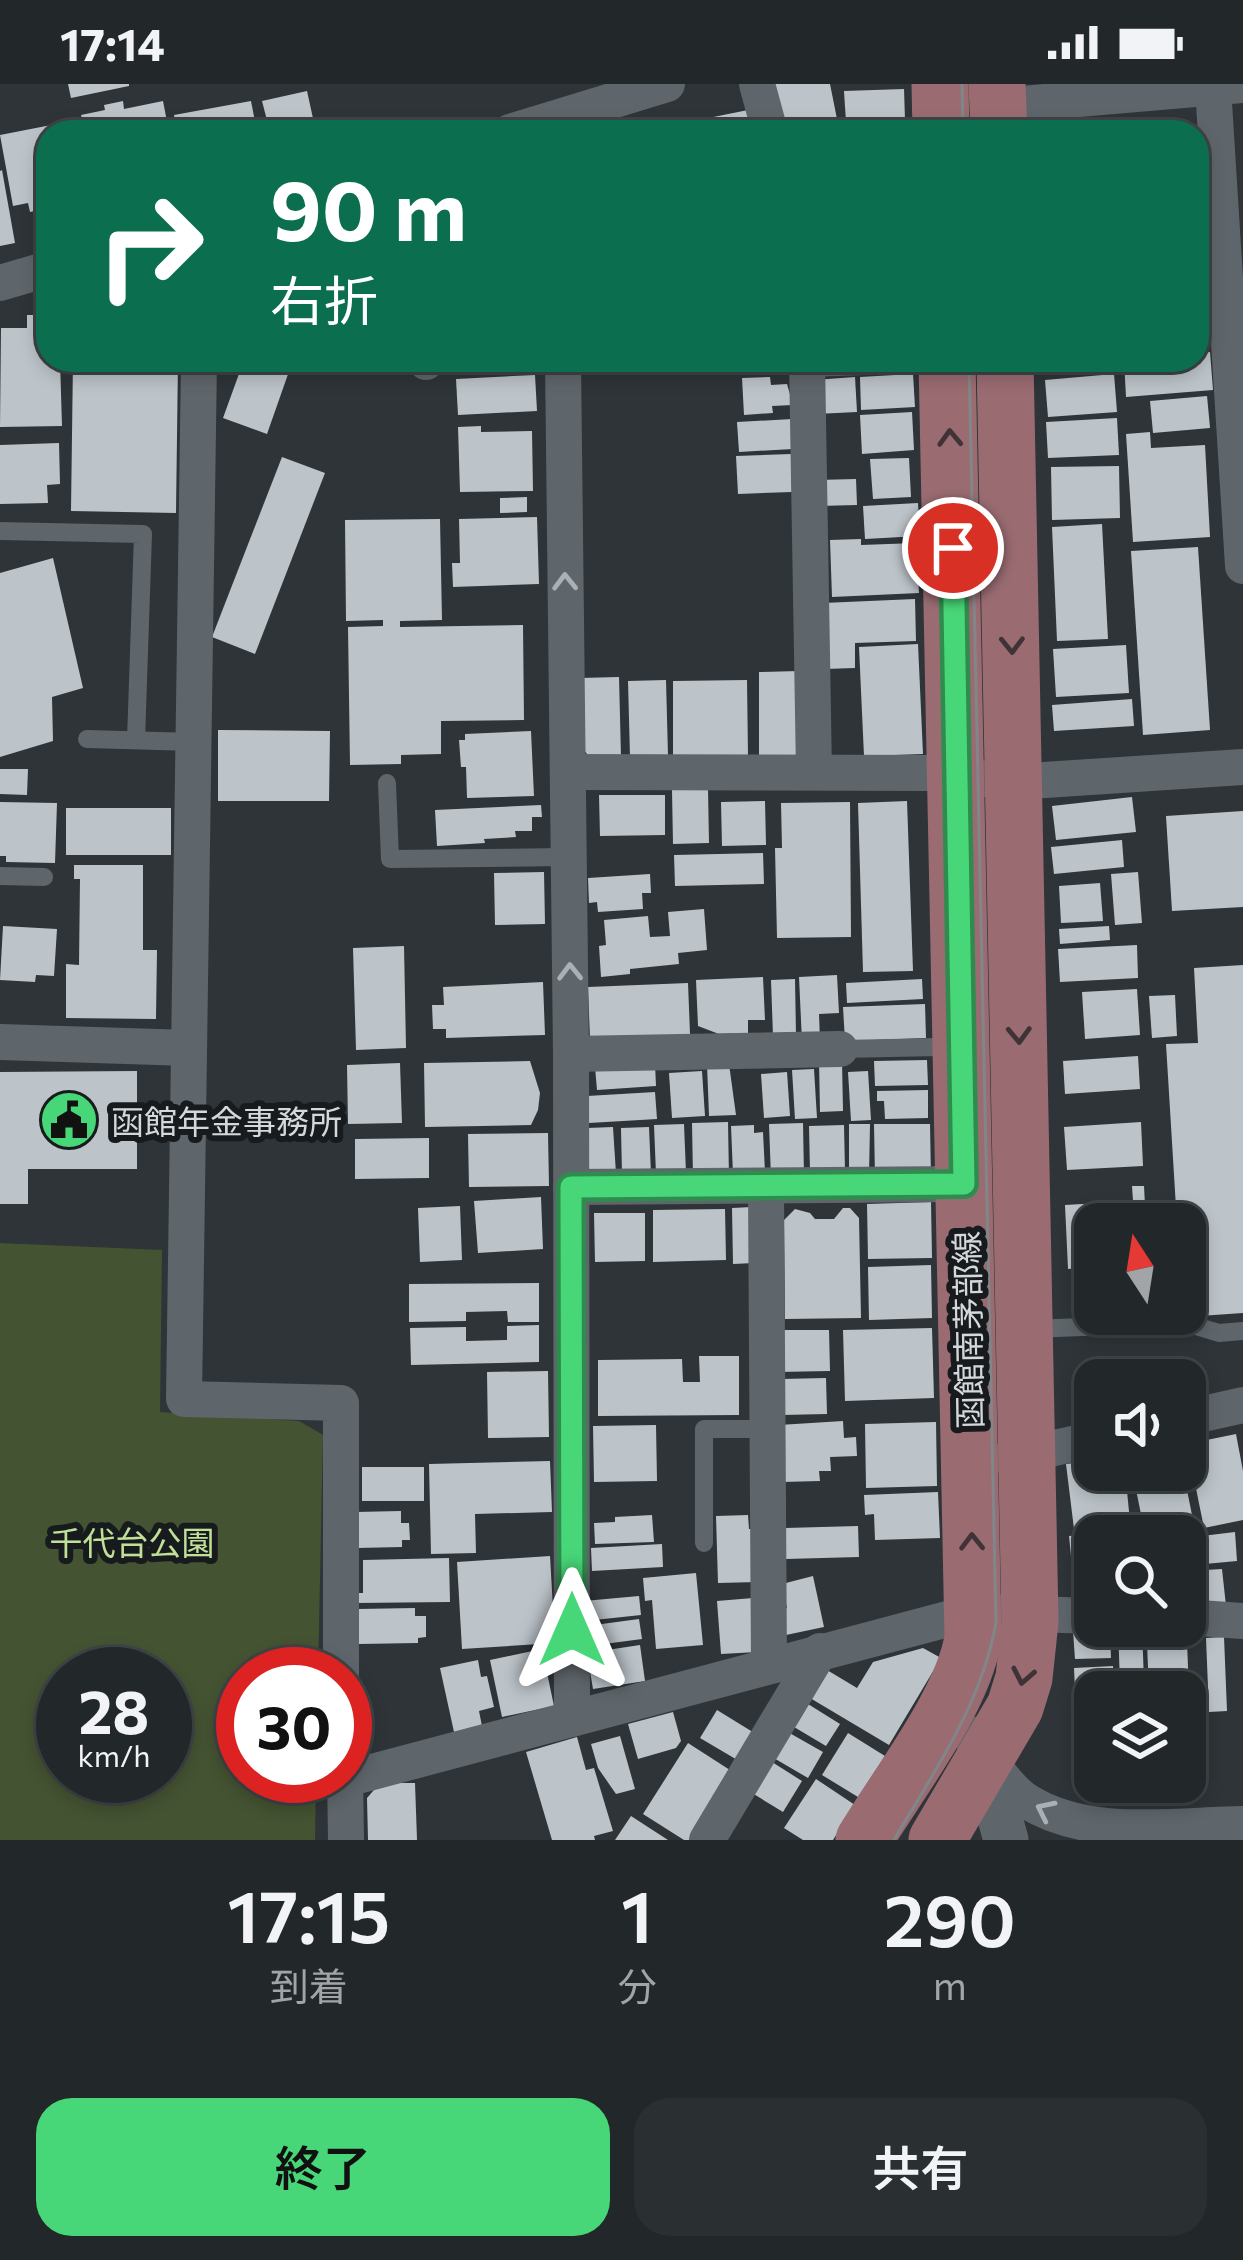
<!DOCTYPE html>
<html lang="ja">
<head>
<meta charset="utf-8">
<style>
	:root { --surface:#22272a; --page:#2a2f32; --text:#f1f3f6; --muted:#a2a5a8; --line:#3f4447; --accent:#48d778 }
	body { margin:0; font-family:Commissioner,"Noto Sans JP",sans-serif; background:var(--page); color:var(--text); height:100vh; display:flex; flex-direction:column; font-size:45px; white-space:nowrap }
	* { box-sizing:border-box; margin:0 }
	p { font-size:39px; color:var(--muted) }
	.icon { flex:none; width:66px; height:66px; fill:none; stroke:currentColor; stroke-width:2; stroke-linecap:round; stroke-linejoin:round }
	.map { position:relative; height:1756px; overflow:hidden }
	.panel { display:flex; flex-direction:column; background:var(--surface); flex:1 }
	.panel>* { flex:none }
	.top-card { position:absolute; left:36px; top:36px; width:1173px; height:252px; border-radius:36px; box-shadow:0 6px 18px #0003,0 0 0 3px var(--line); background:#0b6e4f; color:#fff; overflow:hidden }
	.needle { width:78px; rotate:348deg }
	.tools { position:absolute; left:1074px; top:1119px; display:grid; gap:24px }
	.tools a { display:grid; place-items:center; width:132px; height:132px; border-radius:24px; background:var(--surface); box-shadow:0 6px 18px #0003,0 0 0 3px var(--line); font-size:60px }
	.speed { position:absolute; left:36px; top:1563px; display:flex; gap:24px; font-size:60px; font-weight:700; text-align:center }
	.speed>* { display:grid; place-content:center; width:156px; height:156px; border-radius:50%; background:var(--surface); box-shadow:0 6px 18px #0003,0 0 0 3px var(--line); line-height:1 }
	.speed small { font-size:30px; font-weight:400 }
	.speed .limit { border:18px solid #d22; background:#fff; color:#111 }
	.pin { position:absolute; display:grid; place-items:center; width:102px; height:102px; color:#fff; margin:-51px; border:6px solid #fff; border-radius:50%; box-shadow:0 3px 12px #0007 }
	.me { position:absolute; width:132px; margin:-66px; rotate:0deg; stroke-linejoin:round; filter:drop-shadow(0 0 9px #0008) }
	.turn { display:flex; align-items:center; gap:42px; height:252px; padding:0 36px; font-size:54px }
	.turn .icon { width:156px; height:156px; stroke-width:2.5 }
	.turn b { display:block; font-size:84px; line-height:102px }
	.eta { display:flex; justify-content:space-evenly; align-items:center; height:204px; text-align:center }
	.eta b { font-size:72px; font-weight:600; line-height:84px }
	.action { display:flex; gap:24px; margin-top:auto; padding:24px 36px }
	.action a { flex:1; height:138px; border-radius:36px; background:var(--accent); color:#111; font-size:48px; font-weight:600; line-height:138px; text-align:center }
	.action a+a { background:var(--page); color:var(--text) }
	.status { display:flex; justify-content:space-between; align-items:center; height:84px; padding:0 60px; background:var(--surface); direction:ltr }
	.status svg { height:33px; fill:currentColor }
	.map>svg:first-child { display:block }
	.green { fill:#445332; fill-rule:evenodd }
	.building { fill:#bcc4ca }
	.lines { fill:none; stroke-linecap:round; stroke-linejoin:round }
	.service { stroke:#5f666b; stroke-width:18 }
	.minor { stroke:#5f666b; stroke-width:36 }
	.tertiary { stroke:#5f666b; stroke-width:45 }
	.primary { stroke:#9a6c72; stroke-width:57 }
	.tram { stroke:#818689; stroke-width:3 }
	.oneway { stroke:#3f3337 }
	.oneway2 { stroke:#abb0b4 }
	.route-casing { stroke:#2f8c4e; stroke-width:30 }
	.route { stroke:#48d778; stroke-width:21 }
	.labels { text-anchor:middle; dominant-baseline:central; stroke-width:12; stroke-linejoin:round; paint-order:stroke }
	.poi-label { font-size:33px; fill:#d4d8db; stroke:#181b1d; text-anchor:start }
	.street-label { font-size:33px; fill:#d4d8db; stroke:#181b1d }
	.park-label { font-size:33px; fill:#bfe096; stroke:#181b1d }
</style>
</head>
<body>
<div class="status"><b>17:14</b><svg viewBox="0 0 49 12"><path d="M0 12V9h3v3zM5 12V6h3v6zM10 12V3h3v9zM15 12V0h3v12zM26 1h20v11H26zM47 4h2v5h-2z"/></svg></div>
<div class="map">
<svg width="1243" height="1756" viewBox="0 0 1243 1756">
	<rect width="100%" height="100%" fill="#2e3438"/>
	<path class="green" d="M0 1159 162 1166 160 1328 299 1337 323 1351 318 1590H243V1692H316L315 1756H0ZM63 1590H165V1692H63Z"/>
	<g class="building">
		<polygon points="68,0 129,0 129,2 71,14"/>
		<polygon points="771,0 830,0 838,40 831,48 782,48"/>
		<polygon points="904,5 905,36 846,38 844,7"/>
		<polygon points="307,7 316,48 270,48 262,17"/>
		<polygon points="123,17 124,25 163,17 169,48 48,48 48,124 30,128 28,119 13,122 0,51 82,35 81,31 105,26 104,21"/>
		<polygon points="251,17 257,48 177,48 174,31"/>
		<polygon points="748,26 752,48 649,48 649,46"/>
		<polygon points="2,86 15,159 0,162 0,87"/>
		<polygon points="1197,176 1202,176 1205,212 1197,213"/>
		<polygon points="1207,220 1210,259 1197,260 1197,221"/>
		<polygon points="27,231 48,231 48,276 60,276 62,342 0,343 1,244 27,244"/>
		<polygon points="1210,268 1213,306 1126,313 1124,276 1197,276 1197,269"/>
		<polygon points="73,276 178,276 176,429 71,427"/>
		<polygon points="244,276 293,276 267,350 223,334"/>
		<polygon points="366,276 412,276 412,280 367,285"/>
		<polygon points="483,276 526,276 526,283 484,286"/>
		<polygon points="739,276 793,276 793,282 740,287"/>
		<polygon points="1046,276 1111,276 1112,286 1047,288"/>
		<polygon points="913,290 915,323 861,326 860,293"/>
		<polygon points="1114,290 1117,328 1048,333 1045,296"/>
		<polygon points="535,291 537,327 458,331 456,295"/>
		<polygon points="770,293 771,301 787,300 793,321 772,322 773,329 744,331 742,294"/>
		<polygon points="855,293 857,328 816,330 814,296"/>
		<polygon points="1207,312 1210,344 1153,349 1150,317"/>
		<polygon points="912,328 914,366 862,370 860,331"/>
		<polygon points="1117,334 1119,371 1048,374 1046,338"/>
		<polygon points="792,335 793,365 739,368 737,338"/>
		<polygon points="481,342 481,348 532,347 533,407 460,408 458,343"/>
		<polygon points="1150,348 1151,364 1205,361 1210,453 1133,458 1126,350"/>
		<polygon points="59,359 60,400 47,401 48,419 0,420 0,361"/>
		<polygon points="791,370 792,408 738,410 736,372"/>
		<polygon points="282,373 325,389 255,570 212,553"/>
		<polygon points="909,374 911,413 873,415 870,375"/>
		<polygon points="1119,382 1120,434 1052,436 1051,383"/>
		<polygon points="856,395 857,421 818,422 817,396"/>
		<polygon points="527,413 527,428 500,429 500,414"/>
		<polygon points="918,419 920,452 865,455 863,422"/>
		<polygon points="537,433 539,500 453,503 452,479 460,479 459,435"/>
		<polygon points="440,435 442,536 400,537 400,543 523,541 524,636 441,637 441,670 401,671 401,680 350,681 348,543 383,542 383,536 346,537 345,436"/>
		<polygon points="1102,440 1108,555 1057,557 1052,443"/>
		<polygon points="861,455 861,461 916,459 919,509 832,513 830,456"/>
		<polygon points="1198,463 1210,646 1143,651 1131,467"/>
		<polygon points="53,474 83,604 52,613 53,657 0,673 0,489"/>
		<polygon points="915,515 916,557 855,559 855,584 825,585 823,519"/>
		<polygon points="918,560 923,670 864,672 859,563"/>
		<polygon points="1126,561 1129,609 1056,613 1053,565"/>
		<polygon points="799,587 799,674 759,674 759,588"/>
		<polygon points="619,593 621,673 590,674 581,662 580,594"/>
		<polygon points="666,596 668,672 630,673 628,597"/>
		<polygon points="747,596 748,673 673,674 673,597"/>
		<polygon points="1132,615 1134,642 1054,647 1052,621"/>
		<polygon points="218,646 330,647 329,717 218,717"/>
		<polygon points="531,647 534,712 467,714 466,683 461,683 459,656 465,656 465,650"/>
		<polygon points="0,685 28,685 27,711 0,710"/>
		<polygon points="708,705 709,759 673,760 672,706"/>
		<polygon points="599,711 665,711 665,751 600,752"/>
		<polygon points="1132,713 1136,748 1056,756 1052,722"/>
		<polygon points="765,717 766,761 722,762 721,718"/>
		<polygon points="907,717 913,887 863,888 858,719"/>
		<polygon points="0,718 57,719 55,779 6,778 6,772 0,772"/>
		<polygon points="850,718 851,853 777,854 775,764 782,764 781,719"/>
		<polygon points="541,721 542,733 532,733 532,747 515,747 516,753 484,755 485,759 437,762 435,726"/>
		<rect x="66" y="724" width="105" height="47"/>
		<polygon points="1243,727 1243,823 1172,827 1166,732"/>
		<polygon points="1122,756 1124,783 1054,790 1051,763"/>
		<polygon points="763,769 764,800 675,802 674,771"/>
		<polygon points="74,781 143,781 143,866 157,866 156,935 66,934 66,880 79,881 80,795 74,795"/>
		<polygon points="544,788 545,840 495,841 494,789"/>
		<polygon points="1138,788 1142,839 1115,841 1111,790"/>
		<polygon points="650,790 651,809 642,809 643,825 598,828 597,818 589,819 588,794"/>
		<polygon points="1100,799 1103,837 1061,839 1059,802"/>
		<polygon points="704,825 707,866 678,869 679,880 630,885 630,890 601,893 599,862 606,861 604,836 648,832 650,853 670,852 668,828"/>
		<polygon points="3,842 57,845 54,892 36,891 35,898 0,896"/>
		<polygon points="1109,842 1110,856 1060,860 1059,845"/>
		<polygon points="1137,861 1138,894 1060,898 1058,865"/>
		<polygon points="404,862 406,964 356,966 353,864"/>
		<polygon points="1243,881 1243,1229 1185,1233 1185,1140 1177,1140 1166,960 1198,959 1194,884"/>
		<polygon points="837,891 839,929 819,930 820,957 802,958 799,893"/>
		<polygon points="763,893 765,936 748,936 748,949 719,950 698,942 696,896"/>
		<polygon points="795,895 796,951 773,952 771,896"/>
		<polygon points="922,895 923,915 847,919 846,899"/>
		<polygon points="543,898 545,951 446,954 446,945 433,945 432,921 444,921 443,903"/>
		<polygon points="688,899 690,950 590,955 588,903"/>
		<polygon points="1137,905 1140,951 1085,955 1082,908"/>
		<polygon points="1175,911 1177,952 1152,954 1149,912"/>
		<polygon points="925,920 926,954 845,957 843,923"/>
		<polygon points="1138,972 1140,1005 1065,1010 1063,977"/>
		<polygon points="927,976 928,1001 875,1002 874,977"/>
		<polygon points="530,977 540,1009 538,1026 531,1041 425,1043 424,979"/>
		<polygon points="819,977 842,977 843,1027 820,1028"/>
		<polygon points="400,979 402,1039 348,1040 347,981"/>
		<polygon points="655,980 656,1002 597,1006 595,983"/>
		<polygon points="707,980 729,980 736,1031 709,1032"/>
		<polygon points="814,985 817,1034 795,1035 792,986"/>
		<polygon points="137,987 137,1085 28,1085 28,1120 0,1120 0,988"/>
		<polygon points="702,987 705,1032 672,1034 669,989"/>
		<polygon points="868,987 871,1036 851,1037 848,988"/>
		<polygon points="787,988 790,1032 764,1034 761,990"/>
		<polygon points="928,1006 928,1034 885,1035 884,1017 877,1017 877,1007"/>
		<polygon points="655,1008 657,1035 589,1039 587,1012"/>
		<polygon points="728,1038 729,1094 693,1094 692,1039"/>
		<polygon points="1141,1038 1143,1082 1067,1086 1064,1043"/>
		<polygon points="803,1039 804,1092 771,1094 769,1040"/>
		<polygon points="684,1040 686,1089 656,1090 654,1041"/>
		<polygon points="849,1040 870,1040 869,1092 849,1092"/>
		<polygon points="874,1040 930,1040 931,1094 875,1094"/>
		<polygon points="754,1041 754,1049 763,1048 765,1088 733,1090 731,1042"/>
		<polygon points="844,1041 845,1087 810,1088 809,1042"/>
		<polygon points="613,1043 616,1090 589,1091 587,1044"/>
		<polygon points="649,1043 651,1090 622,1091 621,1044"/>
		<polygon points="548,1049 549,1102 469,1103 468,1050"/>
		<polygon points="429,1054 429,1094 355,1095 355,1055"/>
		<polygon points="1132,1102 1144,1102 1146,1140 1095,1140 1095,1183 1068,1185 1065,1121 1133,1117"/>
		<polygon points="541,1113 543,1165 478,1169 474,1117"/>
		<polygon points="931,1118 932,1174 868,1175 867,1120"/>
		<polygon points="460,1122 462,1176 420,1178 418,1124"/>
		<polygon points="752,1123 754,1179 733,1180 732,1124"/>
		<polygon points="843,1124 850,1124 859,1134 861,1234 785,1235 784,1136 795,1125 810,1129 815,1135 834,1135"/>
		<polygon points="725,1125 726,1176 653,1178 653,1126"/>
		<polygon points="594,1129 645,1129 645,1177 595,1178"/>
		<polygon points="931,1181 932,1234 869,1236 868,1183"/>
		<polygon points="539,1199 539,1238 508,1238 507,1227 466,1228 466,1237 409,1238 409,1200"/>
		<polygon points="539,1241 539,1278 411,1281 410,1244 466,1243 466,1257 507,1256 507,1242"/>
		<polygon points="932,1244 934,1314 845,1317 843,1246"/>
		<polygon points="777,1246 829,1246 830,1287 777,1288"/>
		<polygon points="699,1272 739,1272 739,1331 598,1332 598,1276 682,1275 683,1298 700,1298"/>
		<polygon points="1136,1280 1140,1296 1095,1296 1095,1342 1071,1348 1074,1294"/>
		<polygon points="548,1287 549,1353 488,1354 487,1288"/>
		<polygon points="826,1294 827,1330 782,1331 782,1295"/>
		<polygon points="843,1337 844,1354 856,1353 857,1372 830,1373 831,1387 819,1387 820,1397 782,1398 779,1341"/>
		<polygon points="936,1338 937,1402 866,1404 865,1340"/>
		<polygon points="656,1341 657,1397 594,1398 593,1342"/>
		<polygon points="1236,1350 1243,1387 1243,1436 1204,1444 1187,1360"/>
		<polygon points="550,1377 552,1428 475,1430 476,1469 431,1470 429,1380"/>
		<polygon points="1095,1377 1095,1386 1125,1386 1130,1438 1074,1445 1066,1380"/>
		<rect x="362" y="1383" width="62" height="34"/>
		<polygon points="1132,1386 1183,1386 1192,1431 1143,1440"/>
		<polygon points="938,1408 940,1454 875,1456 874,1430 865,1431 864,1411"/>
		<polygon points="401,1427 401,1439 409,1439 410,1456 402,1456 402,1463 357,1464 355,1428"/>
		<polygon points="652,1431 654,1458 595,1460 594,1439 615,1438 615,1433"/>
		<polygon points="748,1431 749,1445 757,1445 758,1498 718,1499 716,1432"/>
		<polygon points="858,1442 859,1473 786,1475 785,1444"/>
		<polygon points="1235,1448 1237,1477 1205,1480 1202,1452"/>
		<polygon points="1095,1450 1095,1501 1074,1503 1069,1452"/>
		<polygon points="662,1460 663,1483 592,1487 591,1464"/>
		<polygon points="1196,1465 1199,1520 1185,1521 1185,1466"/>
		<polygon points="550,1472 555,1559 462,1565 457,1478"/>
		<polygon points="449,1474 450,1518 355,1519 355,1509 363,1509 363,1476"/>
		<polygon points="1222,1485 1226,1522 1208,1523 1205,1486"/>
		<polygon points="696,1489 703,1561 656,1565 652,1516 645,1517 643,1494"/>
		<polygon points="813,1492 824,1543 786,1551 780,1525 787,1524 782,1500"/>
		<polygon points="639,1512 641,1531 585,1537 584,1517"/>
		<polygon points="753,1514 757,1568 721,1570 717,1517"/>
		<polygon points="415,1524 415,1532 426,1532 426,1553 418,1554 418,1559 359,1560 358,1525"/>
		<polygon points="639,1535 642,1555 589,1562 587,1542"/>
		<polygon points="1142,1543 1144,1598 1120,1599 1118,1544"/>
		<polygon points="1110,1546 1111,1574 1075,1575 1073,1547"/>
		<polygon points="1224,1553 1227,1627 1209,1628 1206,1554"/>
		<polygon points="1187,1558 1189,1608 1149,1608 1147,1559"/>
		<polygon points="640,1561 645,1597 593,1605 587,1569"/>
		<polygon points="923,1564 941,1574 889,1661 810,1614 827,1586 857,1604 873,1578"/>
		<polygon points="542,1565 554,1622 502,1633 490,1576"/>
		<polygon points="478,1576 481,1593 487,1592 494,1623 479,1627 482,1642 454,1648 440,1584"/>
		<polygon points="1113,1582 1114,1604 1075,1607 1074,1584"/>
		<polygon points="808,1620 840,1640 826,1662 794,1643"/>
		<polygon points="717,1626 756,1650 739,1677 700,1654"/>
		<polygon points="673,1628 681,1657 676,1664 638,1675 628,1640"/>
		<polygon points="1202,1633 1204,1683 1185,1684 1185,1634"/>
		<polygon points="786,1647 823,1668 808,1694 772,1673"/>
		<polygon points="848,1649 885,1672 858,1713 822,1691"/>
		<polygon points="620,1652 635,1705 616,1710 598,1684 591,1660"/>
		<polygon points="577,1653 586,1686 594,1684 613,1747 594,1752 595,1756 552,1756 526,1668"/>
		<polygon points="688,1659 733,1688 690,1756 684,1756 643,1730"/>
		<polygon points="1095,1664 1095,1702 1091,1702 1076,1692 1075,1665"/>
		<polygon points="772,1678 802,1697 783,1728 752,1709"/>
		<polygon points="816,1695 855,1721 833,1756 803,1756 784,1744"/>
		<polygon points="380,1699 415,1699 417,1756 368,1756 367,1714"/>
		<polygon points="631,1732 668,1756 615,1756"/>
	</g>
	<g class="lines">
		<g class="service">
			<polyline points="807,284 923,280"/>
			<polyline points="0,447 143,450 136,656"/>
			<polyline points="87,655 194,658"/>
			<polyline points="387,699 390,775 568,773"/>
			<polyline points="0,792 44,793"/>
			<polyline points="840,965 940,963"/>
			<polyline points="1031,1245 1186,1239 1219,1249 1243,1247"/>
			<polyline points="704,1459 704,1345 768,1345"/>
		</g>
		<g class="minor">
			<polyline points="757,0 770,48"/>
			<polyline points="1213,3 1243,482"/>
			<polyline points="998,22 1243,1"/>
			<polyline points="510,48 667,0"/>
			<polyline points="0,199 48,185"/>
			<polyline points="199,276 184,1315 341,1319 341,1590"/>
			<polyline points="426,276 426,278"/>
			<polyline points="563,276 571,970 572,1635"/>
			<polyline points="807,276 814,688"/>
			<polyline points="568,688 933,689 1014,698 1243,683"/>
			<polyline points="0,958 189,964"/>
			<polyline points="571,970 840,965"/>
			<polyline points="571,1103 964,1100"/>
			<polyline points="766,1104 769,1581"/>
			<polyline points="1185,1334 1243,1321"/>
			<polyline points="1009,1374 1095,1355"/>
			<polyline points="1185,1533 1243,1537"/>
			<path d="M987 1675C999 1688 1010 1706 1025 1716 1086 1756 1173 1741 1243 1740"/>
			<polyline points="345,1689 346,1756"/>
			<polyline points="346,1695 974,1528 1095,1532"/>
			<polyline points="707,1756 820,1567"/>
		</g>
		<polyline class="tertiary" points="978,1655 1006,1756"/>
		<g class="primary">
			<polyline points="940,0 941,48"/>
			<polyline points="997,0 999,48"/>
			<path d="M864 1756C898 1700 963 1617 973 1554L947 276"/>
			<polyline points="937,1756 1015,1623 1024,1594 1030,1537 1005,276"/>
		</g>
		<g class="tram">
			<polyline points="962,0 963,48"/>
			<path d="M894 1756C935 1686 981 1621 996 1539L969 276"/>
		</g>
	</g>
	<defs><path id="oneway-chevron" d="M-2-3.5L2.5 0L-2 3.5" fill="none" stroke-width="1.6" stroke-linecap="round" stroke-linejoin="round" transform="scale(3)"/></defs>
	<g class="oneway">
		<use href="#oneway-chevron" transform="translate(950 354) rotate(-92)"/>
		<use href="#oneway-chevron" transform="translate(1012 561) rotate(89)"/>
		<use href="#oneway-chevron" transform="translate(1019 951) rotate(88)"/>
		<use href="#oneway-chevron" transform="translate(972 1458) rotate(-91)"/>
		<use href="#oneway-chevron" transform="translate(1023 1592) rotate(101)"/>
	</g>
	<g class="oneway2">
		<use href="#oneway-chevron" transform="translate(565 498) rotate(-91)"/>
		<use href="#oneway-chevron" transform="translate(570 888) rotate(-91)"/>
		<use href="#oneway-chevron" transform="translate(1045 1726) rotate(-154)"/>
	</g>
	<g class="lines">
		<g class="route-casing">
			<polyline id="route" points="572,1546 571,1103 964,1100 953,464"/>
		</g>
		<use href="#route" class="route"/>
	</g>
	<defs>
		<g id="civic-disc" transform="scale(3)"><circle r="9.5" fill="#48d778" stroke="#181b1d"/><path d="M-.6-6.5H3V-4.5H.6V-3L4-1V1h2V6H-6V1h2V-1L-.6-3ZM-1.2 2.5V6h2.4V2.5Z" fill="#111"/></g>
	</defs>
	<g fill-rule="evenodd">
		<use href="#civic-disc" x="69" y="1036"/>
	</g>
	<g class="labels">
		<g class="poi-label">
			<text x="111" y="1036">函館年金事務所</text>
		</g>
		<g class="street-label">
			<text transform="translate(967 1246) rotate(-91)">函館南茅部線</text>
		</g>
		<g class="park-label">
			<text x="132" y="1457">千代台公園</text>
		</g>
	</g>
</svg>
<div class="tools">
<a><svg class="needle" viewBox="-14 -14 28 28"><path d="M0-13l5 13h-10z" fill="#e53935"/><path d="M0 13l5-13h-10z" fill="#a2a5a8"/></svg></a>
<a><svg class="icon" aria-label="sound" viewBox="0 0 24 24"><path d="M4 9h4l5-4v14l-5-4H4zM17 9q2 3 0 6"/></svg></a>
<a><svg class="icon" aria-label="search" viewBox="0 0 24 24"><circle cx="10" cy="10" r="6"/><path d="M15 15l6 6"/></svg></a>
<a><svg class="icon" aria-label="layers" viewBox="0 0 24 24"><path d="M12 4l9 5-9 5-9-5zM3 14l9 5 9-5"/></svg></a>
</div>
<div class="speed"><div>28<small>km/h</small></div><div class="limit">30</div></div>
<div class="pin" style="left:953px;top:464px;background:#d93025"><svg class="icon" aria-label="arrive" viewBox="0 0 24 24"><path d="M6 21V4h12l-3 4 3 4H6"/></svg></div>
<svg class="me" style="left:572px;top:1546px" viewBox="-20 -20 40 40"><path d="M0-17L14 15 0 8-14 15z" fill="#48d778" stroke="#fff" stroke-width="4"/></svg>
<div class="top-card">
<div class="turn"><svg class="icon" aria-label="right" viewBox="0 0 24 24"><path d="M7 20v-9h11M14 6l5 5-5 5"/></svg><div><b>90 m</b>右折</div></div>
</div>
</div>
<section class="panel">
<div class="eta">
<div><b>17:15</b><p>到着</p></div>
<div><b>1</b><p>分</p></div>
<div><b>290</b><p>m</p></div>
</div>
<div class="action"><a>終了</a><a>共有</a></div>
</section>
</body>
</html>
